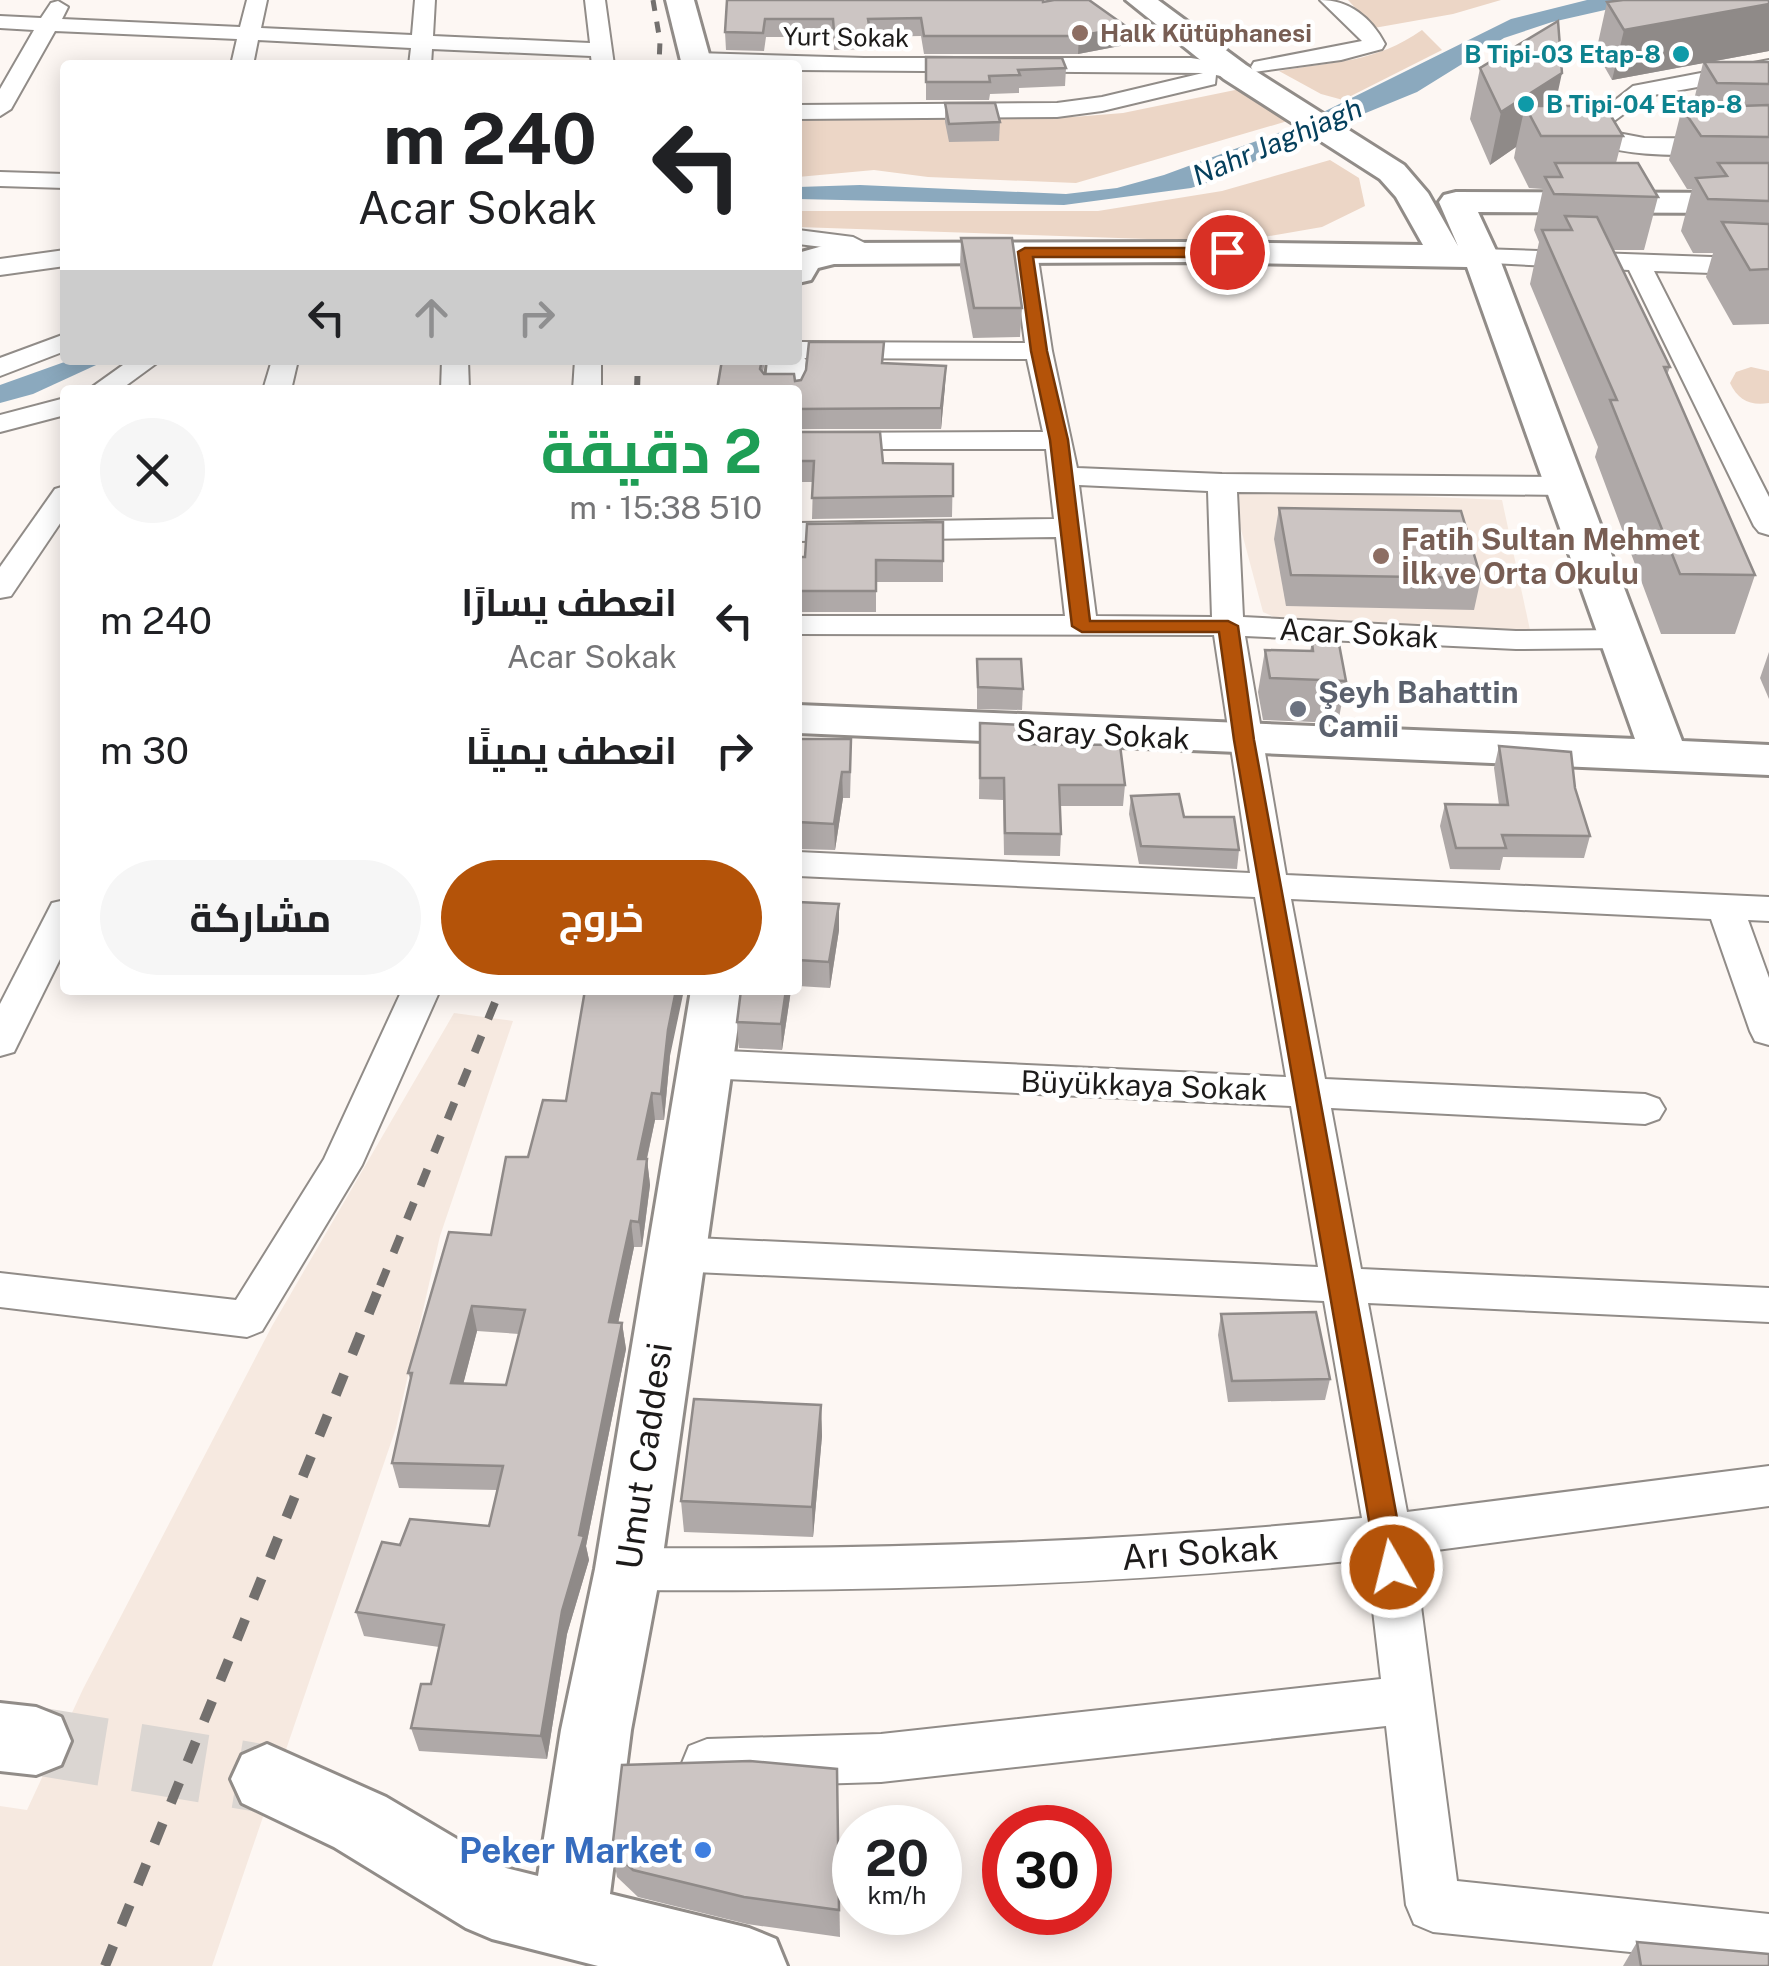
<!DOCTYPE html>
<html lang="ar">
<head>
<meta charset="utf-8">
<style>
	:root { --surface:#fff; --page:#f6f6f6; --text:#202124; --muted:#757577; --accent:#b45309 }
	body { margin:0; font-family:"Public Sans",Cairo,sans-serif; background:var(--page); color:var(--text); direction:rtl; height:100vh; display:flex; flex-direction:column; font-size:38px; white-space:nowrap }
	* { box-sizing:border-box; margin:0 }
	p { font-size:32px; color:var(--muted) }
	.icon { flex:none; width:55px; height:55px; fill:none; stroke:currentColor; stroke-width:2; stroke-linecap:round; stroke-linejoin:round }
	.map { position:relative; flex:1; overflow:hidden; direction:ltr }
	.panel { position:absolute; left:60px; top:385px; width:742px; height:610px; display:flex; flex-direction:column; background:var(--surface); border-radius:10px; box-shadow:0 5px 25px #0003; direction:rtl }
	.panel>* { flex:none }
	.guide { position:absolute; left:60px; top:60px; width:742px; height:305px; border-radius:10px; box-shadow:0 5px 25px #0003; direction:rtl; background:#fff; color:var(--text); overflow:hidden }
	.speed { position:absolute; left:832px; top:1805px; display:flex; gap:20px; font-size:50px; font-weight:700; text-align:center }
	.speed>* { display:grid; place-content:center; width:130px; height:130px; border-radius:50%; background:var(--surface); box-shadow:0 5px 25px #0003; line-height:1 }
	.speed small { font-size:25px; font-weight:400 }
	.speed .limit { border:15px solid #d22; background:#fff; color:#111 }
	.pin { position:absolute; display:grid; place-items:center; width:85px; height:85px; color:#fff; margin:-42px; border:5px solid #fff; border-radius:50%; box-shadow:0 2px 10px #0007 }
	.me { position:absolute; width:110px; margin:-55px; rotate:352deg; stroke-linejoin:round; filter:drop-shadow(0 0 8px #0008) }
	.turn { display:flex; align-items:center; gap:35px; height:210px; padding:0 40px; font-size:45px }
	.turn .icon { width:130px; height:130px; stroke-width:2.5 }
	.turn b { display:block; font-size:70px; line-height:85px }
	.lanes { display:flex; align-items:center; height:95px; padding:0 40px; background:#0003; justify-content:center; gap:50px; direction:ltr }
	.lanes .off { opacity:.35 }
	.round { display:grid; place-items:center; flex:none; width:105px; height:105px; border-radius:52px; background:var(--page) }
	.summary { display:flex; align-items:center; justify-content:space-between; height:170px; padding:0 40px }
	h1 { font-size:60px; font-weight:700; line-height:75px; color:#1e9e55 }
	.action { display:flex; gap:20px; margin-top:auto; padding:20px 40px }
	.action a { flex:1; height:115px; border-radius:60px; background:var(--accent); color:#fff; font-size:40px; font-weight:700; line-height:115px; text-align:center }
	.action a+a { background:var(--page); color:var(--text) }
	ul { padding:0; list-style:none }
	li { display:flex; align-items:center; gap:30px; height:130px; padding:0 40px }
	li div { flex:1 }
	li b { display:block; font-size:38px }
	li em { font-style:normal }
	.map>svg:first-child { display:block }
	.built { fill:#f6e9e0 }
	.green { fill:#ecd6c6 }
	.water { fill:#8ba9be }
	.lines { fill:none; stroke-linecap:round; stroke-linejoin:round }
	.secondary-tunnel { stroke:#dbd6d2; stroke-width:68; stroke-dasharray:68 34; stroke-linecap:butt }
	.street-casing { stroke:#918c88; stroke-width:4 }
	.secondary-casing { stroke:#918c88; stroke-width:6 }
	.street { fill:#fff; fill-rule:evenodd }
	.secondary { fill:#fff; fill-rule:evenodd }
	.rail-far3 { stroke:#73706e; stroke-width:5; stroke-dasharray:11 11; stroke-linecap:butt }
	.rail-far2 { stroke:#73706e; stroke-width:6; stroke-dasharray:14 14; stroke-linecap:butt }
	.rail-far1 { stroke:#73706e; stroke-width:8; stroke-dasharray:18 18; stroke-linecap:butt }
	.rail { stroke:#73706e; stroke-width:10; stroke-dasharray:22 22; stroke-linecap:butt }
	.wall { fill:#afa9a8; fill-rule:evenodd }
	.shaded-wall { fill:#8f8a88 }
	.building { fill:#ccc5c3; stroke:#8f8a88; stroke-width:2.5; fill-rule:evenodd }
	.route { fill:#b45309; stroke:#753606; stroke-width:2.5 }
	.education-dot { fill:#8d6e63; stroke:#fff; stroke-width:4 }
	.culture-dot { fill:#0f9aa8; stroke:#fff; stroke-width:4 }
	.worship-dot { fill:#6b7280; stroke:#fff; stroke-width:4 }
	.shop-dot { fill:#3f7fe0; stroke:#fff; stroke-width:4 }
	.labels { text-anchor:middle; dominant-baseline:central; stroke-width:9; stroke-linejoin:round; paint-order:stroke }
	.far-education-label { font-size:25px; font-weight:bold; fill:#785e54; stroke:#fff; text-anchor:start }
	.far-street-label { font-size:25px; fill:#1d1b1a; stroke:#fff }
	.far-culture-label { font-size:25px; font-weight:bold; fill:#0d838f; stroke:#fff; text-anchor:end }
	.far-water-label { font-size:28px; font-style:italic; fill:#05405d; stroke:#fff }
	.education-label { font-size:30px; font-weight:bold; fill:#785e54; stroke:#fff; text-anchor:start }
	.street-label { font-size:30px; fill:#1d1b1a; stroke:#fff }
	.worship-label { font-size:30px; font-weight:bold; fill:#5b616d; stroke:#fff; text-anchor:start }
	.near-street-label { font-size:35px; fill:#1d1b1a; stroke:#fff }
	.near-shop-label { font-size:35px; font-weight:bold; fill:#366cbe; stroke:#fff; text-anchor:end }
</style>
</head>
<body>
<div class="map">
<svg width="1769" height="1966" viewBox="0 0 1769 1966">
	<rect width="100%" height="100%" fill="#fdf7f3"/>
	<g class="built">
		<polygon points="1230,488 1502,500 1530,630 1283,621 1263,612"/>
		<polygon points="454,1013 513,1021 440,1236 396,1428 212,1966 0,1966 0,1806 27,1810 83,1689 272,1326"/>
	</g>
	<g class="green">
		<polygon points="1348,0 1501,0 1453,14 1374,28"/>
		<path d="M1422 30 1442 50 1343 100 1321 94 1279 71C1335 61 1375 63 1422 30Z"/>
		<polygon points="1240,89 1291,120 1076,183 928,177 874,170 798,177 798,118 1073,117 1123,113"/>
		<polygon points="1330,160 1359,178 1365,206 1322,227 1235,242 798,227 798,211 1098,211 1222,191"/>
		<path d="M1751 367 1769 371V403C1750 406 1738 400 1730 383L1736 372Z"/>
	</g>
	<g class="water">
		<polygon points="1587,0 1649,0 1552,22 1504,38 1417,92 1268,153 1232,175 1191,188 1064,205 798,199 798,187 860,185 1066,194 1117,188 1164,175 1289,129 1511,19"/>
		<polygon points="70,360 107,360 33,394 0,403 0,385"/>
	</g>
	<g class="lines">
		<polyline class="secondary-tunnel" points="36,1741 267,1779"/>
		<g class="street-casing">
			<g id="street">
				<polygon points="247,0 267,0 261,28 412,35 415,0 435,0 433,36 590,43 585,0 605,0 614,65 592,65 591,56 432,49 431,65 409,65 411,48 258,40 253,65 231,65 237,39 55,31 11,109 0,116 0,89 34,30 0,28 0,16 41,18 51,3 58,1 68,7 62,19 240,27"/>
				<path d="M1320 0C1349 0 1371 17 1385 44L1382 49 1341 60 1254 72 1251 67 1254 62 1362 41Z"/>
				<polygon points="696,53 864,58 1191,58 1235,65 1246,72 1235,79 1216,75 1215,84 1102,111 1057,117 798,119 798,105 1057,103 1102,97 1203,73 798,70 798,65 688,65 685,60 688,55"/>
				<path d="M1769 60V74L1648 96 1602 130 1644 138 1769 139V153C1725 153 1605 165 1576 131L1633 86Z"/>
				<polygon points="0,172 65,174 65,188 0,186"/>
				<polygon points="798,230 853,237 886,254 873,262 839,249 798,244"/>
				<path d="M1025 245 1037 252 1052 351 1077 468 1222 474 1566 477 1576 480 1580 486 1576 492 1566 495 1237 492 1243 617 1516 631 1621 630 1632 632 1637 639 1632 646 1621 648 1516 649 1245 636 1286 875 1769 897V921L1748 920 1769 978V1045L1755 1041 1750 1031 1711 919 1291 899 1325 1079 1645 1094 1659 1099 1665 1109 1659 1119 1645 1124 1331 1108 1361 1269 1769 1288V1322L1368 1303 1407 1512 1769 1466V1506L1414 1553 1457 1881 1769 1914V1966L1433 1932 1414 1924 1406 1905 1386 1726 881 1782 707 1787 689 1780 682 1763 689 1746 707 1739 881 1734 1381 1679 1367 1559C1122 1585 875 1592 628 1590L611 1584 604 1569 611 1554 628 1548C873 1550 1118 1543 1362 1518L1324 1301 674 1271 659 1266 653 1254 659 1242 674 1237 1318 1267 1291 1106 704 1078 690 1074 685 1064 690 1054 704 1050 1286 1077 1255 897 798 876V852L1250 873 1214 635 798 634V616H1065L1056 537 798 541V523L1054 519 1046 449H798V433L1043 432 1027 359 798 358V342L1025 343 1013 252ZM1079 485 1208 491 1212 617 1096 616Z"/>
				<polygon points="1481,249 1769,259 1769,275 1654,271 1769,497 1769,535 1759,532 1754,526 1629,270 1472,262 1468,257 1472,252"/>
				<polygon points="65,250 65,266 0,275 0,259"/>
				<polygon points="65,334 65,351 0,376 0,358"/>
				<polygon points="130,360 161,360 120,390 88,390"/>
				<polygon points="272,360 298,360 291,390 263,390"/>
				<polygon points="442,360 468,360 469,390 441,390"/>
				<polygon points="575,360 601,360 601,390 573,390"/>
				<polygon points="65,398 65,415 0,432 0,415"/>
				<polygon points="65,486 65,516 11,596 0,598 0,567 55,489"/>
				<polygon points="65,900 65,949 14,1052 0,1056 0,1004 52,903"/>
				<polygon points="402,990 440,990 362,1165 262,1331 247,1337 0,1307 0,1273 236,1300 324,1159"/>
			</g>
		</g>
		<g class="secondary-casing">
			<g id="secondary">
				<polygon points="666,0 694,0 712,65 682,65"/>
				<polygon points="1126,0 1158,0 1246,65 1404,165 1428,193 1458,246 1439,202 1444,195 1456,192 1769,193 1769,213 1478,212 1499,257 1682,741 1769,745 1769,775 798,733 798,705 1635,739 1467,267 1190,262 834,264 818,268 811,280 798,283 798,253 833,243 1190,242 1423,245 1396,197 1380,179 1224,79"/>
				<polygon points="798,351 806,360 803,390 798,398 798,390 765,390 768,360 798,360"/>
				<polygon points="691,990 743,990 661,1569 631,1730 610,1894 749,1928 776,1939 787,1966 598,1966 492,1939 466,1928 334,1847 242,1803 231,1779 242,1755 267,1744 386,1797 506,1868 538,1876 561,1730 595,1569"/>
				<polygon points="0,1703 36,1707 61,1717 71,1741 61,1765 36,1775 0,1771"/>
			</g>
		</g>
		<use href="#street" class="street"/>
		<use href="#secondary" class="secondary"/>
		<polyline class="rail-far3" points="653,0 660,41 659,65"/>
		<polyline class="rail-far2" points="637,390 638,360"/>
		<polyline class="rail-far1" points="380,1286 500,990"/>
		<polyline class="rail" points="105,1966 381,1283"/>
	</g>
	<g class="wall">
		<polygon points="727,0 1043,2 1125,45 1078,54 924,54 921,36 870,37 870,49 834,50 833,37 766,37 764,51 726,50 725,32"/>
		<polygon points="1607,2 1769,51 1710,62 1769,62 1769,324 1733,325 1706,277 1713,253 1693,253 1681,231 1692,189 1687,189 1669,160 1682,108 1692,108 1703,63 1612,80 1596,52"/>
		<polygon points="926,57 1066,68 1065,86 1019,88 1019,93 990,94 989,100 926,100"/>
		<polygon points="1480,68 1555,106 1623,136 1616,163 1658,197 1644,250 1613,250 1670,367 1667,375 1755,575 1735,634 1661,634 1595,457 1598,447 1530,284 1539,242 1534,230 1543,189 1529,188 1514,158 1516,147 1490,165 1470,119"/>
		<polygon points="945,103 1000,122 999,141 949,142 945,122"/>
		<polygon points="961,238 1022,308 1020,337 973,338 960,267"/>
		<polygon points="722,360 765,360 763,373 795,381 884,363 946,366 945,386 941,429 798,429 798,432 798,390"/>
		<polygon points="798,432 883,463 953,464 952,517 812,519 813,482 798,482"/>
		<polygon points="1279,508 1481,578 1474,610 1286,606 1274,539"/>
		<polygon points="943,522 943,582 876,582 876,612 799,612 798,591 805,557"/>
		<polygon points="1312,643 1346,681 1338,723 1263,720 1258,692 1265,650 1310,651"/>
		<polygon points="1769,652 1769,699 1760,678"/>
		<polygon points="977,659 1023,689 1022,710 977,709"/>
		<polygon points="980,723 1125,785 1123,806 1060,806 1061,834 1060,856 1004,855 1003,800 979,799"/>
		<polygon points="798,739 851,765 850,798 843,798 835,850 798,849"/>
		<polygon points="1499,746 1575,788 1590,836 1584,858 1503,857 1500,870 1450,869 1440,826 1445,804 1499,805 1494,768"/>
		<polygon points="1131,796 1184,817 1239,850 1237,869 1139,864 1129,814"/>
		<polygon points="798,902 839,930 830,988 798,986"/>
		<polygon points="791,990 782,1050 739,1048 737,1022"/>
		<path d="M670 1056 664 1120H655L647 1159 650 1185 642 1247H634L618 1323H622L626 1349 586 1546 589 1560 567 1634 547 1759 419 1751 411 1728 431 1684 439 1647 364 1636 356 1612 400 1545 489 1526 497 1490 399 1488 392 1463 411 1381 408 1373 491 1235 528 1157 566 1101ZM477 1331 519 1334 506 1385 463 1384Z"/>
		<polygon points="1221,1314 1330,1379 1325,1400 1228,1402 1218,1335"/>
		<polygon points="821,1405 822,1436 813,1537 684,1532 681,1501"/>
		<polygon points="837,1769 840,1937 747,1924 638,1897 617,1877 612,1850"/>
		<polygon points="1637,1942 1769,1966 1623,1966"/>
	</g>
	<g class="shaded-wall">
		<polygon points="1769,4 1769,51 1612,80 1624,30"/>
		<polygon points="1127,27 1125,45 1078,54 1079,36"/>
		<polygon points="1562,73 1551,124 1525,106 1516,147 1490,165 1501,112"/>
		<polygon points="946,366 945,386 941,429 941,408"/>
		<polygon points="842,772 843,798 835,850 834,824"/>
		<polygon points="839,904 839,930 830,988 829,962"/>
		<polygon points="676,990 684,990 670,1056 664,1120 661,1094 668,1030"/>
		<polygon points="786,990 791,990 782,1050 781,1024"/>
		<polygon points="652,1093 655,1120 641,1185 638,1159"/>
		<polygon points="647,1159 650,1185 642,1247 639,1222"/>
		<polygon points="631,1221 634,1247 613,1348 609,1322"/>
		<polygon points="472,1306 477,1331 457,1408 451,1383"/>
		<polygon points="622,1323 626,1349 586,1546 589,1560 567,1634 547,1759 541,1736 562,1611 579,1535"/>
		<polygon points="821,1405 822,1436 813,1537 812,1507"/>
	</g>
	<g class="building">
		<polygon points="727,0 1043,0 1043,2 1054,0 1089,0 1127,27 1079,36 924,36 921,18 868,19 870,31 834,32 833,19 765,19 763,33 725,32"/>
		<polygon points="1623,0 1769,0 1769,4 1624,30 1607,2"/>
		<polygon points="1558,21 1562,73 1501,112 1480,68"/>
		<polygon points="926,57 1062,58 1066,68 1018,70 1020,75 989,76 990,82 926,82"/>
		<polygon points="1704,62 1769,62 1769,84 1717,83"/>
		<polygon points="945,103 995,103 1000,122 949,124"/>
		<polygon points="1769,105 1769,137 1701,136 1682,108"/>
		<polygon points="1525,106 1605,106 1623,136 1541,136"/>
		<polygon points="1555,163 1638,163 1658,197 1554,194 1545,177 1562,177"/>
		<polygon points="1718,163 1769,163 1769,201 1708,199 1696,178 1727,176"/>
		<polygon points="1565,216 1597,217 1670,367 1664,367 1755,575 1680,574 1610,400 1617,400 1542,230 1572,230"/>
		<polygon points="1722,222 1769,224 1769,269 1750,270"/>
		<polygon points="961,238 1012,238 1022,308 974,308"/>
		<polygon points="809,342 884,342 882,363 946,366 941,408 798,409 798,390 717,390 722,360 762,360 760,369 764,374 794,374 795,381 801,380 806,370"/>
		<polygon points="798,432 880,432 883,463 953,464 953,496 812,498 814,461 798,461"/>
		<polygon points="1279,508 1461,511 1481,578 1291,575"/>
		<polygon points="943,522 943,561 876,560 876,591 798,591 800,557 805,557 807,524"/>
		<polygon points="1312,643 1339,644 1346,681 1270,678 1265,650 1313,651"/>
		<polygon points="977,659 1021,659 1023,689 978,687"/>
		<polygon points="980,723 1025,725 1026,744 1120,745 1125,785 1059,785 1061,834 1005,833 1004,778 980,778"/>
		<polygon points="798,739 851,739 850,772 842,772 834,824 798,822"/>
		<polygon points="1499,746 1571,752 1575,788 1590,836 1502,835 1506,848 1456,848 1445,804 1508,805"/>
		<polygon points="1179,794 1184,817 1234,817 1239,850 1141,846 1131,796"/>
		<polygon points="798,902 839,904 829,962 798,960"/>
		<path d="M585 990H676L668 1030 661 1094 652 1093 638 1159H647L639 1222 631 1221 609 1322 622 1323 579 1535 584 1536 562 1611 541 1736 411 1728 421 1684H431L444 1625 356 1612 382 1542 400 1545 410 1519 489 1526 503 1466 392 1463 412 1373H408L449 1232 491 1235 506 1157H528L543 1100 566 1101ZM472 1306 525 1310 506 1385 451 1383Z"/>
		<polygon points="741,990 786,990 781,1024 737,1022"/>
		<polygon points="1316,1312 1330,1379 1232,1381 1221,1314"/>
		<polygon points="694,1399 821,1405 812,1507 681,1501"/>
		<polygon points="750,1761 837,1769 839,1910 744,1897 633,1870 612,1850 622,1765"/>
		<polygon points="1637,1942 1769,1954 1769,1966 1641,1966"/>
	</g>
	<polygon class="route" points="1025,248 1227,248 1234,252 1227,257 1033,257 1047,351 1068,440 1090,621 1228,621 1238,626 1254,740 1406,1567 1402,1576 1392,1580 1381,1576 1377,1567 1234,740 1219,632 1082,632 1072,626 1050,440 1031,351 1018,252"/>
	<g class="education-dot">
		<circle cx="1080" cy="33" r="10"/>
		<circle cx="1381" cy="556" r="10"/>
	</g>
	<g class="culture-dot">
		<circle cx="1681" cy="54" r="10"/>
		<circle cx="1526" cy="104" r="10"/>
	</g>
	<circle class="worship-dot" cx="1298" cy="709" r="10"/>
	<circle class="shop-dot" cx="703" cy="1850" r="10"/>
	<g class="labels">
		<g class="far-education-label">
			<text x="1100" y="33">Halk Kütüphanesi</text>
		</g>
		<g class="far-street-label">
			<text transform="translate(846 37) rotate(1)">Yurt Sokak</text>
		</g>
		<g class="far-culture-label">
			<text x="1661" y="54">B Tipi-03 Etap-8</text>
			<text x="1546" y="104" text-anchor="start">B Tipi-04 Etap-8</text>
		</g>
		<g class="far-water-label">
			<text transform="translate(1277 141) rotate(-23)">Nahr Jaghjagh</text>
		</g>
		<g class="education-label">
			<text x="1401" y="539">Fatih Sultan Mehmet<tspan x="1401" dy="34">İlk ve Orta Okulu</tspan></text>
		</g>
		<g class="street-label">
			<text transform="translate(1359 633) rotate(3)">Acar Sokak</text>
			<text transform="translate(1103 734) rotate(3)">Saray Sokak</text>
			<text transform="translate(1144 1085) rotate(2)">Büyükkaya Sokak</text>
		</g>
		<g class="worship-label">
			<text x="1318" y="692">Şeyh Bahattin<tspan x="1318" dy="34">Camii</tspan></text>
		</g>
		<g class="near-street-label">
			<text transform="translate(644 1456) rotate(-82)">Umut Caddesi</text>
			<text transform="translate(1200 1552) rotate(-4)">Arı Sokak</text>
		</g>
		<g class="near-shop-label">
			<text x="683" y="1850">Peker Market</text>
		</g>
	</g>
</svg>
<div class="speed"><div>20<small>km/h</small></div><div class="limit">30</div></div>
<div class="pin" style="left:1227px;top:252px;background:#d93025"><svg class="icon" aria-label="arrive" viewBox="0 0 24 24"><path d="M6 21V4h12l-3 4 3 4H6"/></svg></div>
<svg class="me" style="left:1392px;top:1567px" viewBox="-20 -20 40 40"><circle r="17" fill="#b45309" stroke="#fff" stroke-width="3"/><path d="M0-11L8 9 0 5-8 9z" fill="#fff"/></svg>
<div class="guide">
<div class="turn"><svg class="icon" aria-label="left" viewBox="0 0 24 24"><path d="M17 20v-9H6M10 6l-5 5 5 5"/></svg><div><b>240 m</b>Acar Sokak</div></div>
<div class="lanes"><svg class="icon" aria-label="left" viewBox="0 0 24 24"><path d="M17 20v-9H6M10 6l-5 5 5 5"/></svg><svg class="icon off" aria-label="ahead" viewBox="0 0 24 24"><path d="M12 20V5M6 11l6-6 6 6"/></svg><svg class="icon off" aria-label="right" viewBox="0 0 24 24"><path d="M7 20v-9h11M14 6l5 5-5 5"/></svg></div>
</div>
<section class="panel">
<div class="summary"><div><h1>2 دقيقة</h1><p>510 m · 15:38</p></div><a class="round"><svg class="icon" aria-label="close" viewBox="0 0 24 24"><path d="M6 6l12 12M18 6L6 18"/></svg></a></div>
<ul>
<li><svg class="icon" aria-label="left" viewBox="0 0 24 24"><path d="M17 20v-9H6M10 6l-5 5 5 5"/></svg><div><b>انعطف يسارًا</b><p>Acar Sokak</p></div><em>240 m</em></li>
<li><svg class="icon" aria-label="right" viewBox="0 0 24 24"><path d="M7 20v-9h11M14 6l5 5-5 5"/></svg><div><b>انعطف يمينًا</b></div><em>30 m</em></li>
</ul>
<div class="action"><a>خروج</a><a>مشاركة</a></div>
</section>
</div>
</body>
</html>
